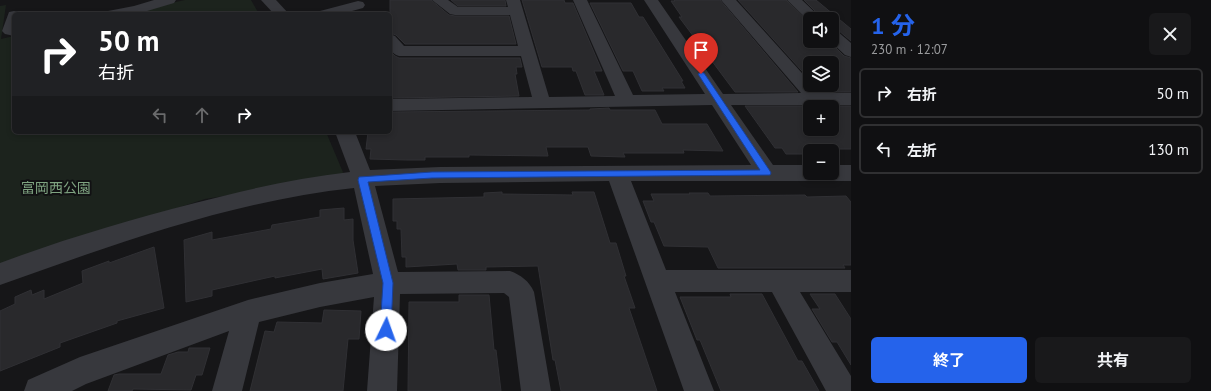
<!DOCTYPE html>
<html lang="ja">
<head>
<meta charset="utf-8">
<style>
	:root { --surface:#101012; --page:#19191b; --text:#f1f3f6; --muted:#9c9d9f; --line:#303032; --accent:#2563eb }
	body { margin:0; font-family:"PT Sans","Noto Sans JP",sans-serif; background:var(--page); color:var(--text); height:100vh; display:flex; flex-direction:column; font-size:15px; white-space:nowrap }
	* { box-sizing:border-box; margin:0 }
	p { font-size:13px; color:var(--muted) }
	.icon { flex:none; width:22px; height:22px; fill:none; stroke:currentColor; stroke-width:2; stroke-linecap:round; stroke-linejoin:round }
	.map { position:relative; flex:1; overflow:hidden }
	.side { display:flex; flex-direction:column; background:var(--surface); width:360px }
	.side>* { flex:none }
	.guide { position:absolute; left:12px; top:12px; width:380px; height:122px; border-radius:6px; box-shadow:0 2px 6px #0003,0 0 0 1px var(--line); background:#202124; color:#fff; overflow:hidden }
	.fabs { position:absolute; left:803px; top:12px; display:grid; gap:8px }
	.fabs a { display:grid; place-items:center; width:36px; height:36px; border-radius:6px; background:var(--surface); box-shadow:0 2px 6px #0003,0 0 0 1px var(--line); font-size:20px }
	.pin { position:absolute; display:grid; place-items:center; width:34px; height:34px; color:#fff; margin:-41px -17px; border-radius:50% 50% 50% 0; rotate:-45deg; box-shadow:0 0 4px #0007 }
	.pin .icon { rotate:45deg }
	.me { position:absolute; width:44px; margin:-22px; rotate:3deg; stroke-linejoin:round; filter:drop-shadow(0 0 3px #0008) }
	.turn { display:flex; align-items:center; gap:14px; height:84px; padding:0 20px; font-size:18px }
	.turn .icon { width:52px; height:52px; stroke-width:2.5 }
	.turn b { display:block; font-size:28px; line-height:34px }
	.lanes { display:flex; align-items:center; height:38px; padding:0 20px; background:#0003; justify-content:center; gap:20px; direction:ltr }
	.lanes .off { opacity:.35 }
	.round { display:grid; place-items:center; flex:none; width:42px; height:42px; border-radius:6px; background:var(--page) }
	.head { display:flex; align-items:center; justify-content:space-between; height:68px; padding:0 20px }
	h1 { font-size:24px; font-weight:700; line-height:30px; color:var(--accent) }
	.primary-button { display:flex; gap:8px; margin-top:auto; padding:8px 20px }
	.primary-button a { flex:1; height:46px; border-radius:6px; background:var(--accent); color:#fff; font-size:16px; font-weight:700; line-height:46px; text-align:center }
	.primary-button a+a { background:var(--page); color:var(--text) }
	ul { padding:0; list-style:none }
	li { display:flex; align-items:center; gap:12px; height:50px; margin:0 8px 6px; padding:0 12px; border:2px solid var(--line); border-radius:6px }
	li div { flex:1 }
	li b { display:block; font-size:15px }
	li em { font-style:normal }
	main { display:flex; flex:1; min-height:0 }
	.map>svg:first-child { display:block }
	.green { fill:#1c231d }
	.building { fill:#29292c; stroke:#303034; fill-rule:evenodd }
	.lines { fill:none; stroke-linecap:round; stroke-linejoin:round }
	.minor { fill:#37383d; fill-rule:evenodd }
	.route { fill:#2563eb; stroke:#184099 }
	.labels { text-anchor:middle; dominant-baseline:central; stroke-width:4; stroke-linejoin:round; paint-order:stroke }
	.park-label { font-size:14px; fill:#7fa381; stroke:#111113 }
</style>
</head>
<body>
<main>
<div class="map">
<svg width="851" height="391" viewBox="0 0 851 391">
	<rect width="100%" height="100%" fill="#161618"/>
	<g class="green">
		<polygon points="185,0 251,0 259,14 119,14"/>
		<polygon points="6,5 1,39 14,36 14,132 326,132 345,177 205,199 50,249 0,268 0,6"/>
	</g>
	<g class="building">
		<polygon points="390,0 431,0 449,15 455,16 509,16 516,44 405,44 396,35 390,33"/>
		<polygon points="451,0 505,0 506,6 458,6"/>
		<polygon points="522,0 564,0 565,3 573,3 602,71 594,71 604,95 585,95 576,71 573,71 572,67 542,67"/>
		<polygon points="674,0 720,0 798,92 735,92 679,17 682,17 671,1 675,1"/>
		<polygon points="738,0 786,0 810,23 810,41 829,41 844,56 851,58 851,92 821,92 814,85 832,85 832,63 810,63 810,80"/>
		<polygon points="804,0 816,0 851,29 851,41 838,30 832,28 832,19 823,19"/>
		<polygon points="590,3 631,3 639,17 643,17 683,81 681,81 685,88 662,88 664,91 642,91 633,71 623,71"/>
		<polygon points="390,51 395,56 399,58 520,58 522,67 516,67 517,74 515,74 519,96 390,98"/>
		<path d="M745 106H851V149H804L808 154H786L782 148H775ZM810 107H832V129H810Z"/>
		<polygon points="609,108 610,110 655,110 662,124 707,124 723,151 683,150 684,153 623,153 625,157 591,156 588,147 546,147 548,156 469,155 469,157 425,157 425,160 407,160 370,159 371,149 366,149 368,132 390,132 390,112 590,110 590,109"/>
		<polygon points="502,192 502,194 573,195 572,192 594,192 610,243 616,243 626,276 624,276 635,308 629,308 657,391 561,391 555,360 553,360 538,266 486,267 486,270 458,270 457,264 406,267 406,257 402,257 401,229 397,229 397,221 393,221 393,199 484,197 484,193"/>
		<polygon points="689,193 708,193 710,196 805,195 807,197 846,196 851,202 851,265 843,265 845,268 718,268 708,247 664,246 654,222 651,222 643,201 654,201 651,194 690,194"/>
		<polygon points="344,208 344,220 353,219 353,240 358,273 323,279 322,269 275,278 275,276 212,290 212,296 186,302 184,240 212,232 212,240 271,229 272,225 320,217 320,210"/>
		<polygon points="154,247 164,308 117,321 117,323 60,343 60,347 0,371 0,311 15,304 15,297 31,290 32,295 44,290 44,299 83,283 82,271 109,261 109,263"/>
		<polygon points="730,294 762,294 798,361 802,361 819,391 721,391 700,340 697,340 680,297 731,297"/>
		<polygon points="810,294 835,294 851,319 851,365 837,342 832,342 812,309 820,309"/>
		<polygon points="459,295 489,295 494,350 496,350 501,391 408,391 409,302 459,302"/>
		<polygon points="324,310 361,311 359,339 348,339 343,391 250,391 265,331 274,332 277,322 322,323"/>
		<polygon points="189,348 210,348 202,375 196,375 191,390 133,389 132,391 108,391 114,375 119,374 161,374 168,355 178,352 188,352"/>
	</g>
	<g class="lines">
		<g class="minor">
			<polygon points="154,0 176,0 174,3 137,14 106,14 108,11 134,6"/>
			<polygon points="261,0 276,0 289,14 274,14"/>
			<path d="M432 0H448L458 7H508L506 0H520L549 97 615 96 573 0H587L633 95 705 94 644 0H658L723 94 801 93 721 0H736L810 82V85H812L820 93H851V105H731L773 165H810V173H832V165H851V181H631L666 270H851V292H800L851 376V391H826L772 292H675L714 391H684L609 181 440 183 375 186 398 272 510 271C521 275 529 281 534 292L551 391H521L509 297 504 293 400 294 397 391H367L374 297 320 307 259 322 242 391H212L229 331 86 384 72 391H24L28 380 80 357 248 300 320 283 373 274 354 188C232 201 115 244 0 285V263C64 239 129 220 195 203 245 190 297 178 350 172L335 132H355L370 170 440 167 751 165 712 105 390 111V99L532 97 521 56H399C388 53 390 44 390 34L395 36 404 46H518L510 15H455L450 14Z"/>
			<polygon points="787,0 802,0 822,19 810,19 810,22"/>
			<polygon points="358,1 363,2 365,5 363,8 341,14 318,14 320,11"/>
			<polygon points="14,11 19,12 21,14 14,14 14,36 5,34 2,31 9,12"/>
			<polygon points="832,29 837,31 851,43 851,57 845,55 830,41 832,41"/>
		</g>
	</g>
	<polygon class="route" points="701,72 704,73 770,171 771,173 770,175 432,178 368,182 393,283 391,330 390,333 386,335 381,333 380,330 383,283 358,180 359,177 432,172 760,170 698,74"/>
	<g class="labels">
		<g class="park-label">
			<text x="56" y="188">富岡西公園</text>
		</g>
	</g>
</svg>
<div class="fabs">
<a><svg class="icon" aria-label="sound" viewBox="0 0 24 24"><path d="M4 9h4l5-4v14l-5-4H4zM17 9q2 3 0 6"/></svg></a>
<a><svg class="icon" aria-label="layers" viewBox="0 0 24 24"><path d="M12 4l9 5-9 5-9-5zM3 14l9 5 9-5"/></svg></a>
<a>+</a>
<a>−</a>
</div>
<div class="pin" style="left:701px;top:74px;background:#d93025"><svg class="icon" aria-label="arrive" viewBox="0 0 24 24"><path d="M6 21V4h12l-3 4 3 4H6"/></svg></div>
<svg class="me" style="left:386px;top:330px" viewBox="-20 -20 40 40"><circle r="19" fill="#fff"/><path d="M0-13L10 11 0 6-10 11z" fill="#2563eb"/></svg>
<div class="guide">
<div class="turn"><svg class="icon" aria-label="right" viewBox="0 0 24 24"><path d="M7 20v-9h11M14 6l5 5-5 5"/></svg><div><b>50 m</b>右折</div></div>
<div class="lanes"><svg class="icon off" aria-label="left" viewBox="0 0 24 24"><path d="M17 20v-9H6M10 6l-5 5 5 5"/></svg><svg class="icon off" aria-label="ahead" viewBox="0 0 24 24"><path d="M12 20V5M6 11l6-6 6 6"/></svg><svg class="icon" aria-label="right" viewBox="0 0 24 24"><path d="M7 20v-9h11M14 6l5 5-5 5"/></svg></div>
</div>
</div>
<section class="side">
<div class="head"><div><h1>1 分</h1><p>230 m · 12:07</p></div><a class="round"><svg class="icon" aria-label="close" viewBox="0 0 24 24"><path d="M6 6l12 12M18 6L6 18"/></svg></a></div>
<ul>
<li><svg class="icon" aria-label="right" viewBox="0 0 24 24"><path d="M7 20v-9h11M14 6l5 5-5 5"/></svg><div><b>右折</b></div><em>50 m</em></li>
<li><svg class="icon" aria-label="left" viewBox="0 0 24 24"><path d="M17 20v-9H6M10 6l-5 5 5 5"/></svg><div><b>左折</b></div><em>130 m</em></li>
</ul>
<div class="primary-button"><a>終了</a><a>共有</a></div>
</section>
</main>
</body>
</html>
